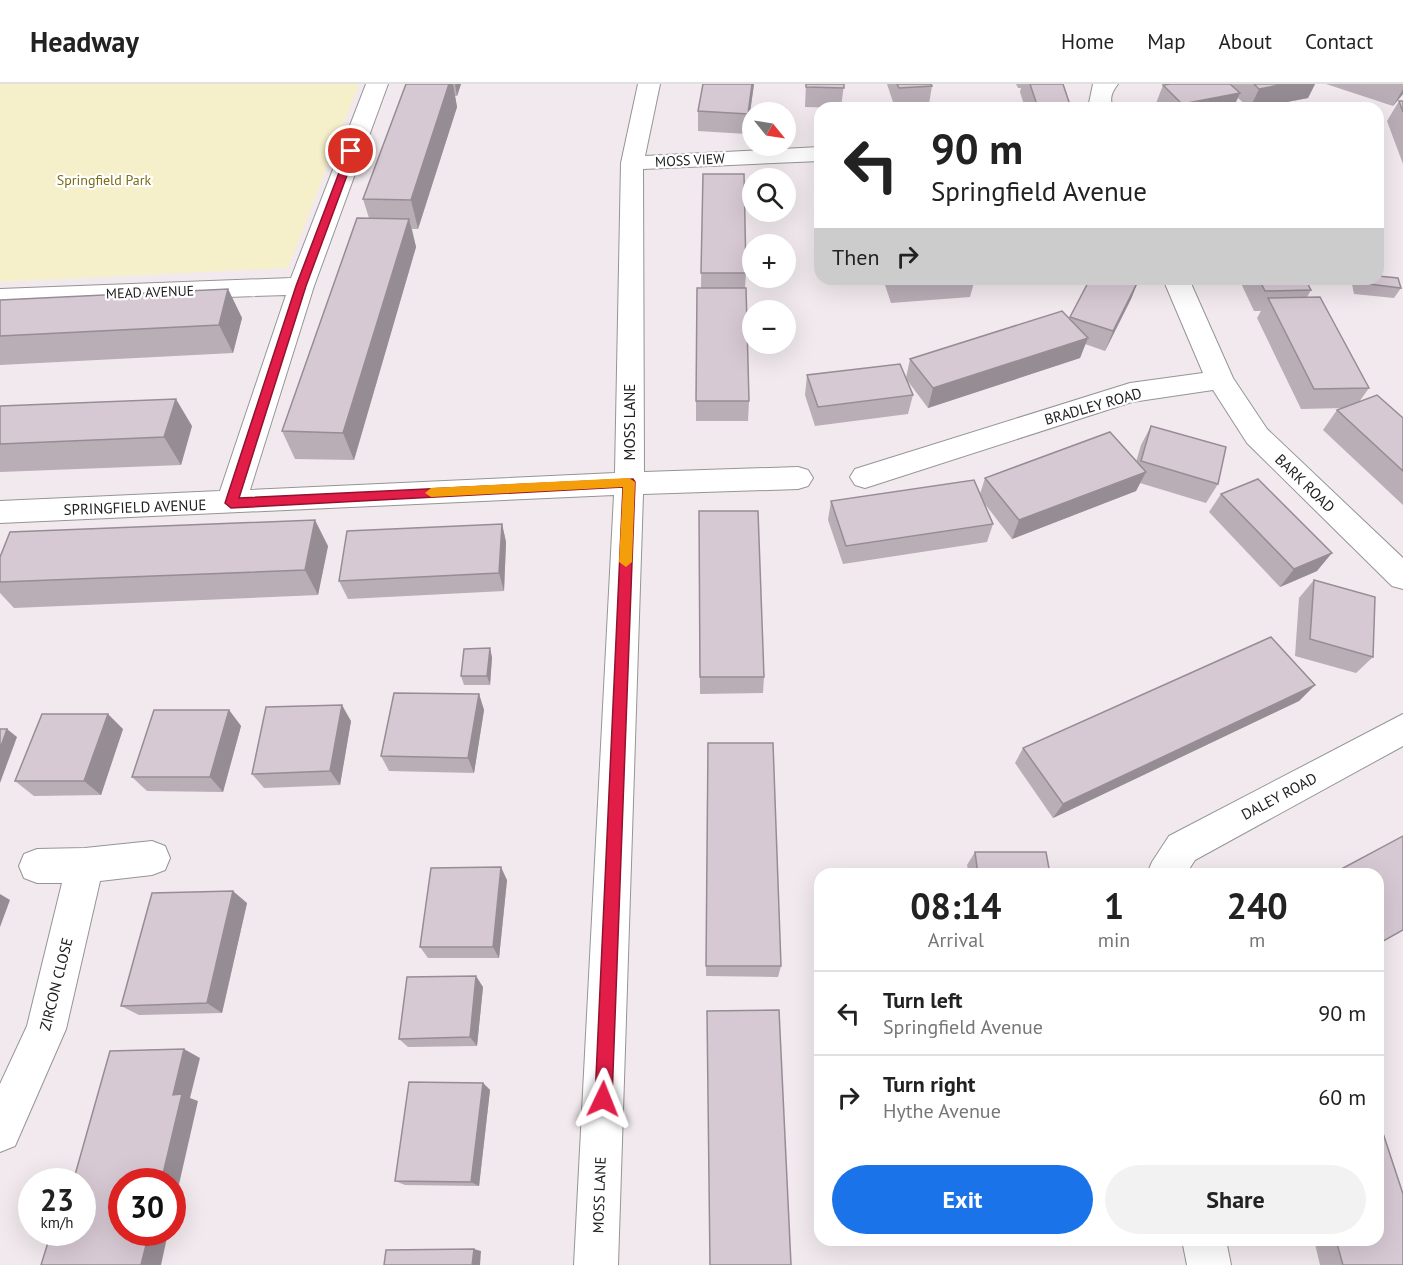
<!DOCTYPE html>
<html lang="en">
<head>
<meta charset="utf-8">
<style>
	:root { --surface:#fff; --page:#f2f2f2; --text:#222; --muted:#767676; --line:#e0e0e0; --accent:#1a73e8 }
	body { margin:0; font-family:"PT Sans",sans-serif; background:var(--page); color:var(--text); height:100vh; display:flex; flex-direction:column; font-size:22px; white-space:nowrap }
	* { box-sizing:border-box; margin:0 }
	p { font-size:20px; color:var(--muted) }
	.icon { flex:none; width:33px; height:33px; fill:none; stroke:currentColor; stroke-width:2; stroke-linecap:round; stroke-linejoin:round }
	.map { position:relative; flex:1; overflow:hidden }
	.panel { position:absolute; left:814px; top:784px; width:570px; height:378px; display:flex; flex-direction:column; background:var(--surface); border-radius:18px; box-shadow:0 6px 24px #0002 }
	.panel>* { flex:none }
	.hud { position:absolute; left:814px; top:18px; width:570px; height:183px; border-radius:18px; box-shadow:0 6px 24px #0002; background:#fff; color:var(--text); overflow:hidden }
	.needle { width:39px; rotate:120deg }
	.buttons { position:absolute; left:742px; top:18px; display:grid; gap:12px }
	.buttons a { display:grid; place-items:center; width:54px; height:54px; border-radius:50%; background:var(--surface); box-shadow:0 6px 24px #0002; font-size:30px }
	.speed { position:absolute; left:18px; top:1084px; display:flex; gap:12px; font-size:30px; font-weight:700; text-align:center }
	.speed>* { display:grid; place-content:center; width:78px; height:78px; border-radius:50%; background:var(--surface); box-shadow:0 6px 24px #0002; line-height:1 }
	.speed small { font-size:15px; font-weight:400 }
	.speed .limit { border:9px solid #d22; background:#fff; color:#111 }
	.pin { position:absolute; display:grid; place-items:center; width:51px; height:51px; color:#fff; margin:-26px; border:3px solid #fff; border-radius:50%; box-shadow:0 2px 6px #0007 }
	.me { position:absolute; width:66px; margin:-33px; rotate:2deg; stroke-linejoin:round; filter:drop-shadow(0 0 4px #0008) }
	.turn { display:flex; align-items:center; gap:21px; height:126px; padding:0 18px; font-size:27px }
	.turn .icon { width:78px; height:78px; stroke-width:2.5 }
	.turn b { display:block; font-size:42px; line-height:51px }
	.then { display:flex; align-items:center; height:57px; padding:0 18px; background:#0003; gap:12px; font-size:22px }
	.eta { display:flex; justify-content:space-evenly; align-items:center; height:102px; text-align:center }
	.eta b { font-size:36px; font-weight:800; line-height:42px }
	.cta { display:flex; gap:12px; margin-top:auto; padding:12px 18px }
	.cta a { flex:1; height:69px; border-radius:36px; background:var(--accent); color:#fff; font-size:24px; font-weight:800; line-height:69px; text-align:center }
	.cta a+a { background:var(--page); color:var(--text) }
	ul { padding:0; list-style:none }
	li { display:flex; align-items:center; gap:18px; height:84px; padding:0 18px; border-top:2px solid var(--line) }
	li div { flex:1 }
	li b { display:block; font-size:22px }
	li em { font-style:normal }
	header { display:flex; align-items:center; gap:36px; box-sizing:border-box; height:84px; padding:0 30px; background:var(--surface); border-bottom:2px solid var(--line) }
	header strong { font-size:28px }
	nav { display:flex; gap:33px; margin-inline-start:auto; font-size:21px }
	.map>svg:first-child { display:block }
	.park { fill:#f6f0ca }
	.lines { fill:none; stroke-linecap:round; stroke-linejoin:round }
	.street-casing { stroke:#959595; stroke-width:2 }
	.street { fill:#fff; fill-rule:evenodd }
	.wall { fill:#b9adb6 }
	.shaded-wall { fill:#968d94 }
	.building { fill:#d7c9d4; stroke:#968d94; stroke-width:1.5 }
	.route { fill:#e11d48; stroke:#92132f; stroke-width:1.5 }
	.slow { fill:#f59e0b }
	.labels { text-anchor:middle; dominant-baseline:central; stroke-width:4.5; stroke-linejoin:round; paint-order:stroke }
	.far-street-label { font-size:14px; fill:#212121; stroke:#fff }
	.far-park-label { font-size:14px; fill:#7b6d14; stroke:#fff }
	.street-label { font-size:15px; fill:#212121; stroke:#fff }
</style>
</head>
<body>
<header>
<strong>Headway</strong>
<nav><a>Home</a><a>Map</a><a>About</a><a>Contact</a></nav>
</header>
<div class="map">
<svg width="1403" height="1181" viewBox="0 0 1403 1181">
	<rect width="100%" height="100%" fill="#f1e9ed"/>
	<polygon class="park" points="0,0 359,0 288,184 0,198"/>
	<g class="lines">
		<g class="street-casing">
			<g id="street">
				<polygon points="366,0 388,0 314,202 250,406 615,389 621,79 638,0 660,0 645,72 820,63 820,77 643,85 644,388 798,383 808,386 813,394 808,402 798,405 643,410 618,1181 574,1181 614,411 0,439 0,417 220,407 286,211 0,221 0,205 291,194"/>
				<path d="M1093 0H1118C1112 8 1109 14 1113 24H1091L1089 19Z"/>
				<polygon points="1163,195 1189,195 1233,294 1267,345 1403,474 1403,505 1392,502 1247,359 1213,306 1132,318 865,404 855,401 850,393 855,385 1130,299 1203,289"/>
				<polygon points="1403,630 1403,662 1195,776 1186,790 1147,790 1152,778 1169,752"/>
				<polygon points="152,757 165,762 170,774 165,786 152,791 100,797 66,945 15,1062 0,1068 0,1000 27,942 62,799 37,799 24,794 19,782 24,770 37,765 85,764"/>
				<polygon points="1182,1156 1226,1156 1231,1181 1187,1181"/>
			</g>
		</g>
		<use href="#street" class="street"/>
	</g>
	<g class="wall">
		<polygon points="406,0 461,0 457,12 455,12 457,23 418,145 412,145 416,163 354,376 295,375 282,347 369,134 363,115"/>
		<polygon points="703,0 754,0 747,50 698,47 698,27"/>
		<polygon points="806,0 844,0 841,24 805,23"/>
		<polygon points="887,0 931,0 932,2 929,20 944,24 895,24"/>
		<polygon points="1016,0 1063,0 1071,24 1025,24 1020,8 1021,4 1018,4"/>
		<polygon points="1231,0 1315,0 1308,14 1255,24 1249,24 1238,14 1233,24 1158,24 1155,22 1163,1"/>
		<polygon points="1326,0 1403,0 1403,10 1393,22"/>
		<polygon points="1399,17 1403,17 1403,80 1387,37"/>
		<polygon points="703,90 746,189 745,204 749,317 748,337 696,337 696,317 701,204"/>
		<polygon points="819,92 820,92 820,125 817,112"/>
		<polygon points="883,195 975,195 970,213 891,219"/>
		<polygon points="1090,195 1139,195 1131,215 1105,267 1085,260 1080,274 928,324 907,296 913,311 908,330 815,342 805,311 807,291 906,294 910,275 1069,234"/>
		<polygon points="1239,195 1305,195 1311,206 1307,213 1369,304 1359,318 1403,334 1403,421 1323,346 1337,326 1344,324 1301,325 1257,234 1261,227 1254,227"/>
		<polygon points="1355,195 1378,195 1401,204 1394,214 1354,210 1352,200"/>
		<polygon points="228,205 242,234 233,269 0,281 0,216"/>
		<polygon points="0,322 192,342 181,381 0,388"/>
		<polygon points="1151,342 1218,400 1206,419 1140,399 1136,407 1012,455 985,420 993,440 987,458 843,480 828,436 831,417 980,410 985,394 1136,378 1141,361"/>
		<polygon points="1221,410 1317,487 1280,503 1209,428"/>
		<polygon points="699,427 764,593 763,609 700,610"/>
		<polygon points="502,440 506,458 504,507 348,515 339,497"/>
		<polygon points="328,462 318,511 14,524 0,509 0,473"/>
		<polygon points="1314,496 1373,573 1356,589 1295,572 1299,514"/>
		<polygon points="492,573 490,601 464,601 461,592"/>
		<polygon points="1315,601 1299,617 1053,734 1015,679 1023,664"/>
		<polygon points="479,610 484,626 474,689 389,687 381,672"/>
		<polygon points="229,626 241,642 223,708 147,707 132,693"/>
		<polygon points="351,637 340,701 264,704 252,690"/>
		<polygon points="123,645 101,711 34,712 15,697"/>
		<polygon points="708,659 781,882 778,893 706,892"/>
		<polygon points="975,768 1050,790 969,790 967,781"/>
		<polygon points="507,796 499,874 428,874 420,863"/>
		<polygon points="247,819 222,929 139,931 121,922"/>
		<polygon points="483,903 477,962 408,963 399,955"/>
		<polygon points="483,999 490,1006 479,1102 405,1101 395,1097"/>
		<polygon points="1314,1156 1378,1156 1403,1181 1320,1181"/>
	</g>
	<g class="shaded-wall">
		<polygon points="449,0 453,0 457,23 418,145 411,116"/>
		<polygon points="455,0 461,0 457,12"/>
		<polygon points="752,0 754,0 747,50 748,30"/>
		<polygon points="1285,0 1315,0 1308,14 1255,24 1250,24 1259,5"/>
		<polygon points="1403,5 1403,10 1393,22"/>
		<polygon points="1240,9 1233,24 1180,24 1182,20"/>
		<polygon points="409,135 416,163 354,376 343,349"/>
		<polygon points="1139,195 1131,215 1105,267 1113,247"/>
		<polygon points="228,205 242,234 233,269 219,241"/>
		<polygon points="1088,254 1080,274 928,324 933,304"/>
		<polygon points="176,315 192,342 181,381 164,353"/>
		<polygon points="1146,388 1136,407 1012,455 1019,436"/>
		<polygon points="315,436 328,462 318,511 305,486"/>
		<polygon points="502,440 506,458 504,507 499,489"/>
		<polygon points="1332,469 1317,487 1280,503 1294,485"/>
		<polygon points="490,564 492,573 490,601 487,592"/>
		<polygon points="1315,601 1299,617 1053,734 1063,720"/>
		<polygon points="479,610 484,626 474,689 468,674"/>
		<polygon points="342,621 351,637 340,701 330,687"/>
		<polygon points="229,626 241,642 223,708 210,693"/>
		<polygon points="108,630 123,645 101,711 84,697"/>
		<polygon points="7,645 17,653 0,699 0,665"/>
		<polygon points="501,783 507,796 499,874 493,863"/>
		<polygon points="233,807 247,819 222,929 207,919"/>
		<polygon points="0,810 10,816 0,843"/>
		<polygon points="476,892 483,903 477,962 470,953"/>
		<polygon points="184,965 200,974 190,1014 198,1017 172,1131 172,1098 161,1098 173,1011"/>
		<polygon points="483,999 490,1006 479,1102 471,1098"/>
		<polygon points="149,1149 168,1149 161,1181 141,1181"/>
		<polygon points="474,1165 481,1167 480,1181 472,1181"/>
	</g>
	<g class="building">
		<polygon points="406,0 449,0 411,116 363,115"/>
		<polygon points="703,0 752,0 748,30 698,27"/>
		<polygon points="806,0 844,0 844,4 806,3"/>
		<polygon points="897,0 931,0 932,2 899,4"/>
		<polygon points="1030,0 1063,0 1071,24 1038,24"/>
		<polygon points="1171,0 1230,0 1240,9 1182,20 1163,1"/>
		<polygon points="1254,0 1285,0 1259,5"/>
		<polygon points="1399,17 1403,17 1403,28"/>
		<polygon points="943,20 944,24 912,24 911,21"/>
		<polygon points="703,90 744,90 746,189 701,189"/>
		<polygon points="357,134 409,135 343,349 282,347"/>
		<polygon points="1378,192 1398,194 1401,204 1361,199 1360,195 1378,195"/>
		<polygon points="893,195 948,195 895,199"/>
		<polygon points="1090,195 1139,195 1113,247 1070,233"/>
		<polygon points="1259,195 1305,195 1311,206 1265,207"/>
		<polygon points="697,204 746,204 749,317 696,317"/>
		<polygon points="228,205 219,241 0,252 0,216"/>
		<polygon points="1320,213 1369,304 1314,305 1268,214"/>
		<polygon points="1062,227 1088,254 933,304 910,275"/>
		<polygon points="900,280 913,311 818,323 807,291"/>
		<polygon points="1377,311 1403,334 1403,387 1337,326"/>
		<polygon points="176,315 164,353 0,360 0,322"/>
		<polygon points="1151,342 1226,363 1218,400 1141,377"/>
		<polygon points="1110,348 1146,388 1019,436 985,394"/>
		<polygon points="1258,395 1332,469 1294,485 1221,410"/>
		<polygon points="974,396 993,440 846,462 831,417"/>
		<polygon points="699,427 758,427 764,593 700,593"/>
		<polygon points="315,436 305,486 0,498 0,473 10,448"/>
		<polygon points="502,440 499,489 339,497 347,447"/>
		<polygon points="1314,496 1375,513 1373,573 1310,555"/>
		<polygon points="1271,553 1315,601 1063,720 1023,664"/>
		<polygon points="490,564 487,592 461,592 464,565"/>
		<polygon points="394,609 479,610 468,674 381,672"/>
		<polygon points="342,621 330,687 252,690 266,623"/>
		<polygon points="154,626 229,626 210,693 132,693"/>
		<polygon points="42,630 108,630 84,697 15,697"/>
		<polygon points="0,645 7,645 0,665"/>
		<polygon points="708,659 773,659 781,882 706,882"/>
		<polygon points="1403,752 1403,846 1378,860 1378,790 1332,790"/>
		<polygon points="975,768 1046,768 1050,790 978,790"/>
		<polygon points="501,783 493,863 420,863 431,784"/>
		<polygon points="233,807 207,919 121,922 152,809"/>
		<polygon points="476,892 470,953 399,955 407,893"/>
		<polygon points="779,926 791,1181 710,1181 707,927"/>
		<polygon points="184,965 173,1011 182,1010 161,1098 122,1098 122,1149 149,1149 141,1181 41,1181 51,1149 82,1149 82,1098 73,1098 110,967"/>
		<polygon points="409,998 483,999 471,1098 395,1097"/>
		<polygon points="1378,1034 1403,1110 1403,1181 1343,1181 1336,1156 1378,1156"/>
		<polygon points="474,1165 472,1181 384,1181 386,1166"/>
	</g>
	<polygon class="route" points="348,65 356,67 306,202 239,414 633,395 635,398 612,1015 609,1021 603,1023 597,1021 595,1015 623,403 231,424 225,419 296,202"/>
	<polygon class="slow" points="629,394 635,398 632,478 626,483 619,478 623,403 431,413 425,409 431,404"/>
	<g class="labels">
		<g class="far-street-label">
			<text transform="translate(690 76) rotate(-3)">MOSS VIEW</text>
			<text transform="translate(150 208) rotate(-2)">MEAD AVENUE</text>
		</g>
		<g class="far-park-label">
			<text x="104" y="96">Springfield Park</text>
		</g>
		<g class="street-label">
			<text transform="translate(1093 322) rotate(-16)">BRADLEY ROAD</text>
			<text transform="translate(629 338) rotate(-90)">MOSS LANE</text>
			<text transform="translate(1305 399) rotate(44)">BARK ROAD</text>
			<text transform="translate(135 423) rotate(-2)">SPRINGFIELD AVENUE</text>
			<text transform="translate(1279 712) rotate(-28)">DALEY ROAD</text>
			<text transform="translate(56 900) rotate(-76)">ZIRCON CLOSE</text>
			<text transform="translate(599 1111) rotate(-88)">MOSS LANE</text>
		</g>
	</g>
</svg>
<div class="buttons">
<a><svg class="needle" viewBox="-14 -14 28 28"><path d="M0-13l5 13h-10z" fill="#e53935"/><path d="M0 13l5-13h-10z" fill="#767676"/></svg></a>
<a><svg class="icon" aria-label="search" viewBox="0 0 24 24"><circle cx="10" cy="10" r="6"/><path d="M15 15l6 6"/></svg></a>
<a>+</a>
<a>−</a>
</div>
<div class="speed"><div>23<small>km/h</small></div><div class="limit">30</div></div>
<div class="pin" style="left:351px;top:67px;background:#d93025"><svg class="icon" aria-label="arrive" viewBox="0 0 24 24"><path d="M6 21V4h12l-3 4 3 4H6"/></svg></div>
<svg class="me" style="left:603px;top:1015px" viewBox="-20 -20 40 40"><path d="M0-17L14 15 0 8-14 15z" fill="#e11d48" stroke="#fff" stroke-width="4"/></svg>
<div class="hud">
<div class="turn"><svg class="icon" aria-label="left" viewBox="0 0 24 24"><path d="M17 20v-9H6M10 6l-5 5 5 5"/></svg><div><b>90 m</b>Springfield Avenue</div></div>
<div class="then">Then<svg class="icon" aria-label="right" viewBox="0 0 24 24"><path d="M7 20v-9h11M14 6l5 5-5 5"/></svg></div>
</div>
<section class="panel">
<div class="eta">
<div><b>08:14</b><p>Arrival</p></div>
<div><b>1</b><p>min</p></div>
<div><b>240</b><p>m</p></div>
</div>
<ul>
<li><svg class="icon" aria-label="left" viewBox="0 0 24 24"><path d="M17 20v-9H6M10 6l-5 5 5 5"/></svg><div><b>Turn left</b><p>Springfield Avenue</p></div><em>90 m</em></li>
<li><svg class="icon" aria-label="right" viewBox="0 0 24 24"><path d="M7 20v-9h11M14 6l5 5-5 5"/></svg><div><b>Turn right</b><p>Hythe Avenue</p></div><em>60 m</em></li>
</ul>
<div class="cta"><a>Exit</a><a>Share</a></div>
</section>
</div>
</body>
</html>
